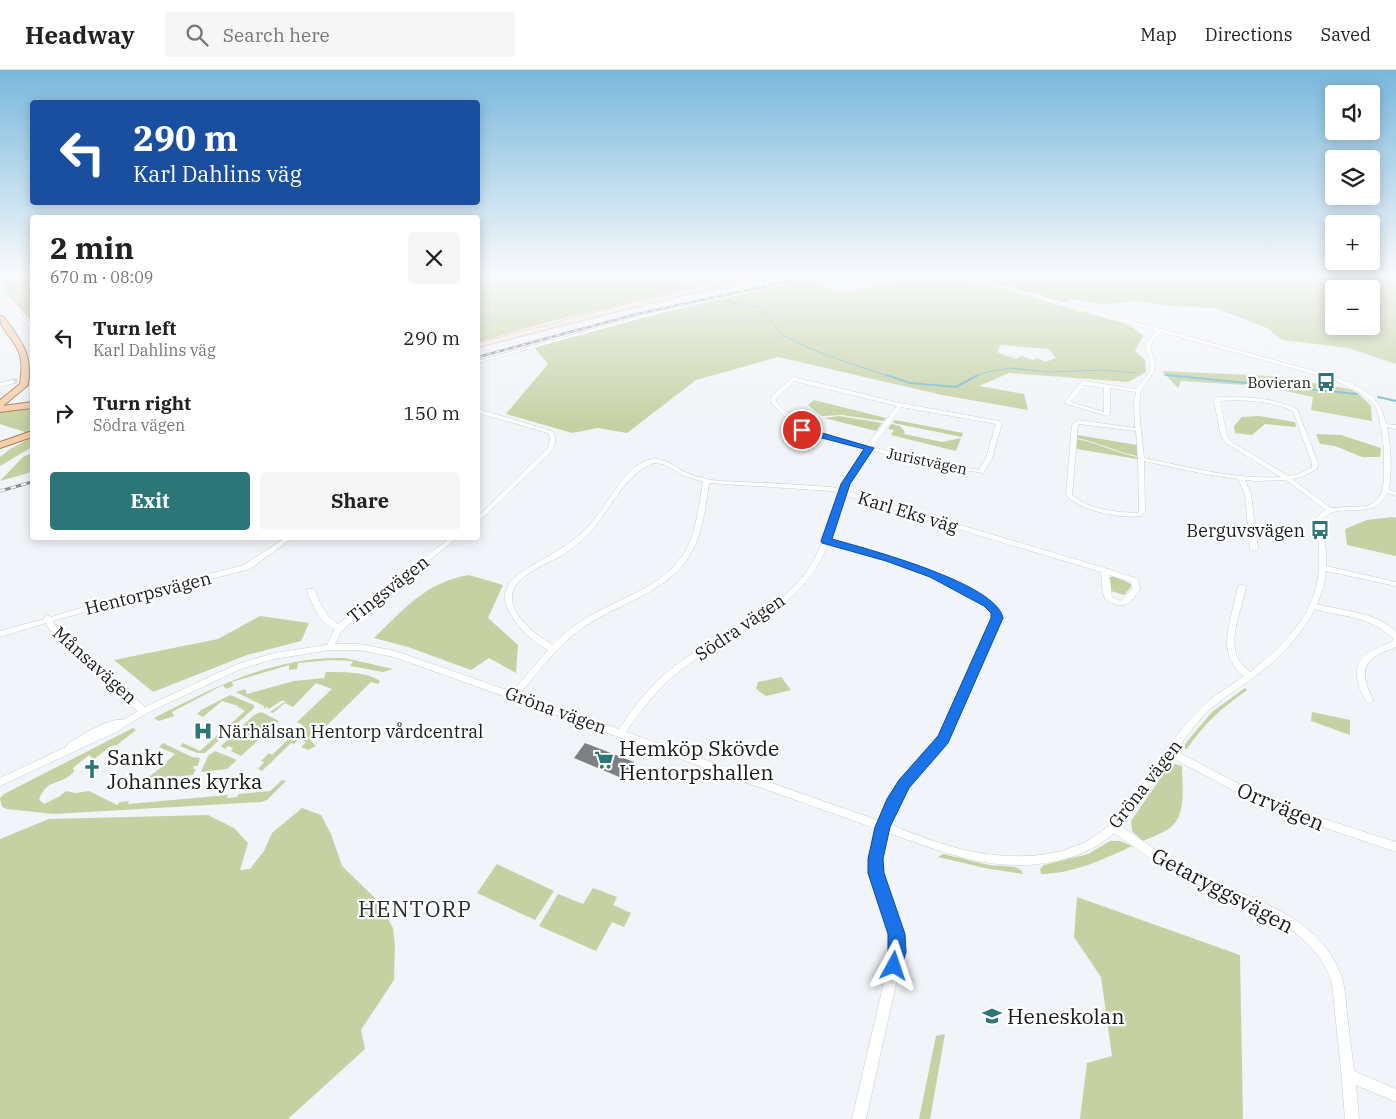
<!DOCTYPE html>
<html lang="en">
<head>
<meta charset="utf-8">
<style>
	:root { --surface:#fff; --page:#f6f6f6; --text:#222; --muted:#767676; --line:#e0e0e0; --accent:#2d7677 }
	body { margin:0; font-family:"IBM Plex Serif",serif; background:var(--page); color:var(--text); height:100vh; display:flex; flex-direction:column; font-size:19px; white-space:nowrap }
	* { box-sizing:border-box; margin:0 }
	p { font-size:16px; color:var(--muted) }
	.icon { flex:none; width:28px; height:28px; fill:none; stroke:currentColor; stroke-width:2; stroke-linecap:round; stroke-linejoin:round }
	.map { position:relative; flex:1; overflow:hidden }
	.side { position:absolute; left:30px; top:145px; width:450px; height:325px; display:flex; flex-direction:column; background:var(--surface); border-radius:5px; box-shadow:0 2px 12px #0003 }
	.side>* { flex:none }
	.hud { position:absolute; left:30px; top:30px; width:450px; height:105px; border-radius:5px; box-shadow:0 2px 12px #0003; background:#1a4fa0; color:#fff; overflow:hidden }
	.buttons { position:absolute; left:1325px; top:15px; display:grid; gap:10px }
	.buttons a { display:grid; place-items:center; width:55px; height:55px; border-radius:5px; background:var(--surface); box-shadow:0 2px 12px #0003; font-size:25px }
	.pin { position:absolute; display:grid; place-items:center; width:42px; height:42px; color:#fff; margin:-21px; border:2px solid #fff; border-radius:50%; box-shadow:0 1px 5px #0007 }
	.me { position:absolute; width:55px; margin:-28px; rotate:5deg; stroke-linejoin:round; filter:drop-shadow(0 0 4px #0008) }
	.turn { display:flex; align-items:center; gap:18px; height:105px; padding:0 20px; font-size:22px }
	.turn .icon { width:65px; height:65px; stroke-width:2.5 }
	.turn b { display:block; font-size:35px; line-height:42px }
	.round { display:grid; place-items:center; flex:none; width:52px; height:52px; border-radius:5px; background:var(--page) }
	.summary { display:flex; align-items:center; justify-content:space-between; height:85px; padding:0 20px }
	h1 { font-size:30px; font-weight:800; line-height:38px }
	.button { display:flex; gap:10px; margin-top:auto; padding:10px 20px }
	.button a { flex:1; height:58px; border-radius:5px; background:var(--accent); color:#fff; font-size:20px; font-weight:800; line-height:58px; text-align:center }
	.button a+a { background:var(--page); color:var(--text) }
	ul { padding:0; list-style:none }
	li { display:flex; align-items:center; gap:15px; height:75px; padding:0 20px }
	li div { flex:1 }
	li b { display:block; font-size:19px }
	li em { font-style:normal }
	header { display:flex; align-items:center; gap:30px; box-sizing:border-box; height:70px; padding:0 25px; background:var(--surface); border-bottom:1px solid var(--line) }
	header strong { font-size:24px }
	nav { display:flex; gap:28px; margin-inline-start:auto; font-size:18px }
	.search { width:350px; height:45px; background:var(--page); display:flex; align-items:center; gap:12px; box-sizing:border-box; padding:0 18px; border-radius:5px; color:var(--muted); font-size:19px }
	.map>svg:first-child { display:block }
	.green { fill:#c5d1a3; fill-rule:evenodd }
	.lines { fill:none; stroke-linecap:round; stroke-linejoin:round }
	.stream-far1 { stroke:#70bbc9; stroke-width:1 }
	.stream { stroke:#70bbc9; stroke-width:2 }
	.building { fill:#7e8184 }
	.street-tunnel { stroke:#d1d3d7; stroke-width:5.5; stroke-dasharray:5.5 3; stroke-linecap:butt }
	.street-casing { stroke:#c9cdd0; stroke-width:1 }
	.secondary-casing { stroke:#c9cdd0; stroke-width:2 }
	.primary-casing { stroke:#a37a52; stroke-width:2 }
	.street { fill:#fff; fill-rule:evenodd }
	.secondary { fill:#fae6d4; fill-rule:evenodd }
	.primary { fill:#f4cea9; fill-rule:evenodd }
	.rail-far1-casing { stroke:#8a8c8f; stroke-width:2.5 }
	.rail-casing { stroke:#8a8c8f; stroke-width:3 }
	.rail-far1 { stroke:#fff; stroke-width:1; stroke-dasharray:4.5; stroke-linecap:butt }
	.rail { stroke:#fff; stroke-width:2; stroke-dasharray:5.5; stroke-linecap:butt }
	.route { fill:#1a73e8; stroke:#114b97 }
	.labels { text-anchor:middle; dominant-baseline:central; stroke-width:4.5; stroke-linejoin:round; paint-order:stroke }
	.far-poi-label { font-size:15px; fill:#191a1b; stroke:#fff; text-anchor:end }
	.far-street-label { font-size:15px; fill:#191a1b; stroke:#fff }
	.street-label { font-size:18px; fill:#191a1b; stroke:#fff }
	.poi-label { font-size:18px; fill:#191a1b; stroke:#fff; text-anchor:end }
	.near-poi-label { font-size:21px; fill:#191a1b; stroke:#fff; text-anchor:start }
	.near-street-label { font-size:21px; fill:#191a1b; stroke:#fff }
	.near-neighbourhood-label { font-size:22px; letter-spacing:1px; fill:#292c2f; stroke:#fff }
</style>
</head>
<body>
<header>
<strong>Headway</strong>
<div class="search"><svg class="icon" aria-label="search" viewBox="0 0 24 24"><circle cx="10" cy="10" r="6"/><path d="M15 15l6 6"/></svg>Search here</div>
<nav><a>Map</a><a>Directions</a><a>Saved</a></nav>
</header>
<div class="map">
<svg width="1396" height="1049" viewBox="0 0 1396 1049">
	<rect width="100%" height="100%" fill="#f1f4f8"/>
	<g class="green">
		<path d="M0 207H32V251C23 241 0 221 0 207Z"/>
		<polygon points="478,207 684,207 679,214 712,208 712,214 548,252 478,272"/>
		<polygon points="765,207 769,207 638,237 478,278 634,237"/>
		<path d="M815 207H860L816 212 832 221 847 223 875 214 914 207H959L1130 255 1143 266 1135 281 1145 290 1146 302 1128 312 1009 303 979 316 1024 324 1028 340 942 325 778 287 696 310 627 363 598 358 572 363 506 344 548 294 534 277 654 245ZM1001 275 1049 279 1056 288 1045 292 1038 288 1033 290 1021 286 1016 289 1019 290 997 282Z"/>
		<path d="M972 207H1396V294L1348 278 1282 270 1267 258 1215 238 1171 236 1135 231 1104 234 1084 232 1073 229 1064 232ZM1334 219H1371V256H1334Z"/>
		<polygon points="1162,301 1271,306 1350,319 1359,324 1371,336 1372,351 1311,340 1313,327 1276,319 1264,313 1246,312 1244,315 1181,311 1178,318"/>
		<polygon points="814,330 886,348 883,351 842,345 822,346 808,335"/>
		<polygon points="25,337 32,337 32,361 29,363 27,361 28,363 0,354 0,340"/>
		<polygon points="839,346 882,353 876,361 824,348"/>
		<polygon points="1259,346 1295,352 1296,357 1265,354 1252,365 1235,363 1234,356 1242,347"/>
		<polygon points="895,350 963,363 962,367 893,353"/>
		<polygon points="891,354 900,356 905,362 904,364 942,372 961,368 956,381 891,365 894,360 888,359"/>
		<polygon points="1316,364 1341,365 1381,378 1380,387 1362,387 1335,376 1320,374"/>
		<path d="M1077 365 1137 375V386C1116 382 1098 372 1077 368Z"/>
		<polygon points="31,368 32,377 0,396 0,387 10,379"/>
		<path d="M1077 369C1098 373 1116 383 1137 387V389L1077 379Z"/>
		<polygon points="32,383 32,402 0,411 23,387"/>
		<polygon points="1393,447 1396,448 1396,486 1347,475 1345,459 1367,450"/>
		<path d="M469 505 503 515 488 548 518 575 516 603 489 588 471 600 408 577 374 568C404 539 426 512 469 505Z"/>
		<polygon points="1110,507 1115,507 1131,514 1131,517 1124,525 1111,521"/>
		<polygon points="260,546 309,553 301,571 247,585 153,622 114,590 218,569"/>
		<path d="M345 588 393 599 383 602 350 596 353 591 331 590 298 593 297 599 289 600V595L232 612 233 616 226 619 223 615 172 642 174 646 159 651 154 648C215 617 274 586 345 588Z"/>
		<path d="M326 602C343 602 367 602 380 611L378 614 371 612 311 671 316 676 308 680 301 677 306 672 299 669 294 674 291 673 262 701 258 699 264 692 261 691 269 683 272 685 303 655 297 652 332 619 316 613 293 637 285 633 273 643 270 642 286 631H281L267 640 269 638 266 637 264 639V636L236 622 245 619 247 624 294 611 324 608Z"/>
		<polygon points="781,607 791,620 766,626 756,619 758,612"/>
		<path d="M1245 618 1247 620C1223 637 1203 654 1187 679H1185V674L1212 642Z"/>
		<polygon points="230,625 254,635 254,638 205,683 197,683 180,676 183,673 200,681 220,663 222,664 230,657 228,656 245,641 238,637 238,636 222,631 203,647 197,644 201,640"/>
		<polygon points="261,642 279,651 241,686 231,681 233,678 228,676 225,679 221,676 254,645"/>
		<polygon points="1312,642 1350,650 1350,665 1311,651"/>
		<path d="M133 658 136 660 117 675 111 676 94 689 89 685 73 698 74 702C58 717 49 707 39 729L44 734 60 726 66 721 76 723 89 721 117 735 120 732 129 731 128 734 228 725 227 728 237 727 239 724 270 721 282 710 286 711 267 730 261 732 53 744 7 739 2 737 0 728 4 724Z"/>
		<polygon points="163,673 192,687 200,688 198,696 194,696 193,699 196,699 193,705 171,707 168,713 146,715 142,712 167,693 166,692 175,684 159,677"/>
		<polygon points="215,681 237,690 227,699 201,702 208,686"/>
		<path d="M1174 694 1182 696C1182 714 1187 744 1171 757 1163 763 1152 767 1143 771L1132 761 1131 751 1169 696Z"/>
		<polygon points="302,738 321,745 331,764 342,796 378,831 393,858 395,877 394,910 361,960 365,979 288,1049 0,1049 0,769 49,749 208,745 234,758 248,773 240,800 250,799 264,781 272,763"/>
		<path d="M1110 771H1120L1132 776C1105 789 1072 804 1041 804L1040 799 1044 795 1088 784Z"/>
		<polygon points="943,784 989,795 1015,797 1021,800 1023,804 985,798 938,787"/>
		<polygon points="497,794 554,821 535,850 477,823"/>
		<polygon points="593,818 617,827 613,835 631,843 624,857 612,852 596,881 539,856 558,824 583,834"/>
		<polygon points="1077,827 1240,885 1243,1049 1080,1049 1087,993 1112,986 1101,907 1074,867"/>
		<polygon points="945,964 930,1049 919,1049 936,966"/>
	</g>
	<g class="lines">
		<g class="stream-far1">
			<polyline points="643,207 651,212"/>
			<polyline points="724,231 759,237 782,265 823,284 891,307"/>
			<polyline points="1164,305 1179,307"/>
			<polyline points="975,307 982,303 1010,298 1048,302 1104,300 1135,303"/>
		</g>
		<g class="stream">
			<polyline points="887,305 910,313 956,317 978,305"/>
			<polyline points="1167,305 1357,324"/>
			<polyline points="1378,327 1396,331"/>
		</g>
	</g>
	<polygon class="building" points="585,673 634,692 624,709 574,688"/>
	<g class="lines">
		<polyline class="street-tunnel" points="12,312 32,306"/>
		<g class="street-casing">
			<g id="street">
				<polygon points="903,207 909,207 852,221 836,222 834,221 836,220 852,219"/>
				<path d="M966 207H971L1336 307C1361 317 1380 325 1386 354L1396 355V359L1387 357C1391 378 1392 399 1389 420L1396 422V426L1387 423C1372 454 1341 429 1322 449L1326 483V496L1396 512V516L1326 501 1324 516 1317 534C1344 542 1376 541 1396 562V577C1363 589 1358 598 1373 630L1372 632 1369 633 1366 632C1348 597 1356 585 1392 572L1393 569C1370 545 1345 548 1315 539 1300 567 1279 589 1254 607 1238 619 1221 629 1207 642 1195 654 1185 668 1176 681L1258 724 1290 738 1396 772V782L1285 744 1252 730 1172 688 1139 735 1121 756C1143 771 1164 787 1188 800 1241 827 1312 839 1339 900 1345 914 1346 929 1347 944 1349 963 1352 982 1354 1001L1396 1019V1032L1356 1015 1359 1049H1345L1341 999 1332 914C1316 852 1231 832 1181 807 1158 795 1136 778 1114 763 1101 775 1085 783 1068 788 1001 807 948 784 886 762L881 789V803L902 864 903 882 866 1049H852L891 882 890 864 871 803V789L877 759 394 587 360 580H330L274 589 241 599 147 643 116 662 0 716V708L66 677 67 674C80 667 108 647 123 650L138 641 48 558 46 553 0 567V561L44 549 45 546 48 545 51 547 114 528 244 495 285 468H292L250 499 115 533 53 551 54 555 145 637 235 595 274 583 327 575 335 559C319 552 313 536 307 521L308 519H314C321 533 324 546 338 554L450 468H457L456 469 342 560 335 574H360L395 581 512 622 548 580C532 571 519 559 510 543 490 509 535 496 557 481 570 473 582 464 592 452 609 433 626 392 654 389 666 388 675 397 685 402 691 405 697 406 703 408 716 412 731 411 744 412 773 413 802 415 831 417L840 419 849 402 864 379 800 361 771 333V327L793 307 900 333 999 351 1002 353 992 388 983 403 919 393 869 380 855 402 846 421 1108 499 1138 509 1140 519C1132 530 1127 540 1112 533 1110 532 1107 531 1106 530 1101 523 1102 510 1101 502L844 425 829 470 892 487 952 511 991 531 999 540 1001 548 946 672 907 717 888 754C910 762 931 771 953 777 1000 790 1062 793 1102 761 1114 752 1124 740 1133 728 1155 699 1173 666 1199 640 1212 626 1229 617 1244 606 1220 587 1227 564 1233 538 1235 530 1236 522 1239 515H1242L1246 517C1242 538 1229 565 1237 587 1240 593 1245 597 1250 602 1281 578 1313 547 1318 507 1321 488 1318 468 1316 449L1322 442 1326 440 1286 410 1256 411 1245 410 1251 424 1258 479 1254 481 1250 479 1245 424 1238 409 1205 404 1144 391 1145 441 1142 446C1121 449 1080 441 1066 425L1072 355 1078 350 1135 358 1134 332 1136 322 1110 318V344L1107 346 1064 333 1081 312 1083 311 1136 319C1140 313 1148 307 1150 300 1154 280 1135 282 1157 261ZM1161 262 1332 309 1359 322 1372 332 1376 338 1380 350V354L1379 355 1381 356 1384 380V410L1382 422 1378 429 1372 434 1366 436 1331 438 1292 409 1302 407 1317 399 1318 393 1297 339C1272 327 1245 327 1218 327L1216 328 1214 331 1221 366 1226 373 1281 407C1235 410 1189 397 1144 388 1142 367 1138 347 1140 326 1141 314 1154 308 1155 296 1155 289 1151 284 1150 277L1154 268ZM794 311 897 336 866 376 804 359 776 332V328ZM1084 315 1104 318V342L1070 332ZM1220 331C1243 329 1271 331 1293 341L1312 393V397L1298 404 1288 406 1230 371 1227 366ZM901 337 996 354 986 388 979 400 919 389 872 377ZM1079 354 1136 361 1138 389 1139 441 1138 443C1116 442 1089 440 1072 425L1078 355ZM654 393 663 394 682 405 703 412C699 434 697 458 687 478 668 515 624 526 592 545 577 553 564 563 552 575L551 574C536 565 510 545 512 525 514 506 546 494 561 486 568 481 575 476 582 470 609 447 620 406 654 393ZM709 413 831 421 838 423C829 449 824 478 807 501 776 544 722 562 680 592 654 610 636 634 619 659L519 625C539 601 557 576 582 558 621 531 677 521 696 473 704 454 706 433 709 413ZM828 474 887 490 947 514 985 535 991 541 993 548 939 667 901 711 880 751 626 662C643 637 661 614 685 597 737 559 804 539 828 474ZM1109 505 1131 512 1132 519 1122 530 1120 531 1112 527Z"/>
				<polygon points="0,223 32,256 32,259 30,259 0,226"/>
				<polygon points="663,240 667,241 478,293 478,291"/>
				<polygon points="12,310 15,312 14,313 0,317 0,313"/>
				<path d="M478 339 552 361C559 374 554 378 545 388L480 450 478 451V446L548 378 550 369 548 363 478 343Z"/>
			</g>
		</g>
		<g class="secondary-casing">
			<polygon id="secondary" points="750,207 760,207 637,236 478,277 478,273 636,232"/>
		</g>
		<g class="primary-casing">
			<g id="primary">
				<path d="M0 246H3C21 271 33 283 28 315L3 336 32 332V338L0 342V330L20 314C22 301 23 289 17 278 11 266 0 259 0 246Z"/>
				<polygon points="32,361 32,367 0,378 0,372"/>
			</g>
		</g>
		<use href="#street" class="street"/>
		<use href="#secondary" class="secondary"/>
		<use href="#primary" class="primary"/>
		<g class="rail-far1-casing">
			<polyline id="rail-far1" points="478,287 637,244 808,207"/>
		</g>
		<g class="rail-casing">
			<polyline id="rail" points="0,421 32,412"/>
		</g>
		<use href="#rail-far1" class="rail-far1"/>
		<use href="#rail" class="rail"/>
	</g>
	<linearGradient id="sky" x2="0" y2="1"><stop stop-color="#78b7dc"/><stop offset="0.58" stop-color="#f9fafc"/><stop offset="1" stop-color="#f9fafc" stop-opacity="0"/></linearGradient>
	<rect width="1396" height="354" fill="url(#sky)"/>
	<path class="route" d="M799 358H805L874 378 850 414 832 469C864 478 997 513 1003 548L948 673 909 718 890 757 883 789 884 803 905 864 906 882 900 902 894 904 888 902 885 896 888 882V864L868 803V789L875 757 887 729 899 710 938 666 991 548V543L984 536 930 507 886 491 822 473 821 471 841 414 864 379 799 362Z"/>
	<defs>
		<g id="bus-bare" transform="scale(1.5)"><path d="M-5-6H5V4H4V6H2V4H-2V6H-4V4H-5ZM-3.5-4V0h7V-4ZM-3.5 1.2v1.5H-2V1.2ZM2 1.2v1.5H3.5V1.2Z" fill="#2d7677" stroke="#fff" stroke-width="2.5" paint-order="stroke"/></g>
		<g id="hospital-bare" transform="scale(1.5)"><path d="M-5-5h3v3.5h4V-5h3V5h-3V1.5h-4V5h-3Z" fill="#2d7677" stroke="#fff" stroke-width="2.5" paint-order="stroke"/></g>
		<g id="supermarket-bare" transform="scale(1.5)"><path d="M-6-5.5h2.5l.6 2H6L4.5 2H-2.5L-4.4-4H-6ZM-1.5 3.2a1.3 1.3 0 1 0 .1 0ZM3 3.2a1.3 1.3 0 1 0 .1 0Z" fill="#2d7677" stroke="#fff" stroke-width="2.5" paint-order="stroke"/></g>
		<g id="church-bare" transform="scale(1.5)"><path d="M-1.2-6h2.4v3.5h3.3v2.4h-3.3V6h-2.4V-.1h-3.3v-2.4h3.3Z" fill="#2d7677" stroke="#fff" stroke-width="2.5" paint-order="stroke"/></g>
		<g id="school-bare" transform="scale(1.5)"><path d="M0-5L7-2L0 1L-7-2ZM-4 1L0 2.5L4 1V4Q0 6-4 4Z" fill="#2d7677" stroke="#fff" stroke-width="2.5" paint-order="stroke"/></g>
	</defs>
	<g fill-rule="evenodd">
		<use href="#bus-bare" x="1326" y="312"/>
		<use href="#bus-bare" x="1320" y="460"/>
		<use href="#hospital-bare" x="203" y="661"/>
		<use href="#supermarket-bare" x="604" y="690"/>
		<use href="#church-bare" x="92" y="699"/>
		<use href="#school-bare" x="992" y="946"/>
	</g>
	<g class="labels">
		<g class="far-poi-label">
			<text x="1311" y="312">Bovieran</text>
		</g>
		<g class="far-street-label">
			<text transform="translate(927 391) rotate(12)">Juristvägen</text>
		</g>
		<g class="street-label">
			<text transform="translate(908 442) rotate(17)">Karl Eks väg</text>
			<text transform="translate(388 519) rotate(-38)">Tingsvägen</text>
			<text transform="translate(148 523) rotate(-14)">Hentorpsvägen</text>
			<text transform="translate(740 557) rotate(-34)">Södra vägen</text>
			<text transform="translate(95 595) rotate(42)">Månsavägen</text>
			<text transform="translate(556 640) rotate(20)">Gröna vägen</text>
			<text transform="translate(1145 714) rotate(-52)">Gröna vägen</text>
		</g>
		<g class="poi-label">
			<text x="1305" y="460">Berguvsvägen</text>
			<text x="218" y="661" text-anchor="start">Närhälsan Hentorp vårdcentral</text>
		</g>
		<g class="near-poi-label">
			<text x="619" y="678">Hemköp Skövde<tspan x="619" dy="24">Hentorpshallen</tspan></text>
			<text x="107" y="687">Sankt<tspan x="107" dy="24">Johannes kyrka</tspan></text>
			<text x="1007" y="946">Heneskolan</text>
		</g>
		<g class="near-street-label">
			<text transform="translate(1281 736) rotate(23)">Orrvägen</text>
			<text transform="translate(1223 820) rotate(28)">Getaryggsvägen</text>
		</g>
		<g class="near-neighbourhood-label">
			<text x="415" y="838">HENTORP</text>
		</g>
	</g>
</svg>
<div class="buttons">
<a><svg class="icon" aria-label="sound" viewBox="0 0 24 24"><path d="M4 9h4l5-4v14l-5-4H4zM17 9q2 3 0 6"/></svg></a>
<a><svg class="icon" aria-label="layers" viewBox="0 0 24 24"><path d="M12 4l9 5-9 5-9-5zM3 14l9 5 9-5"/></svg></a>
<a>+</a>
<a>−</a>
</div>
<div class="pin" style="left:802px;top:360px;background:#d93025"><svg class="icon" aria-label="arrive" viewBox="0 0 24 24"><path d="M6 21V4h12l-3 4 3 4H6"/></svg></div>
<svg class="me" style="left:894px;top:896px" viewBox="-20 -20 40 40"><path d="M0-17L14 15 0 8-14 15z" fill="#1a73e8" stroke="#fff" stroke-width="4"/></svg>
<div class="hud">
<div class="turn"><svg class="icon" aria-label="left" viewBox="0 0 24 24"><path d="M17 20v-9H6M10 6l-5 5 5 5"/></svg><div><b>290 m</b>Karl Dahlins väg</div></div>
</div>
<section class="side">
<div class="summary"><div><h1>2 min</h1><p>670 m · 08:09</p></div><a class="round"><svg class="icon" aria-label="close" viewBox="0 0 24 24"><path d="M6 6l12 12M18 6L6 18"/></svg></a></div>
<ul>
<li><svg class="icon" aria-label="left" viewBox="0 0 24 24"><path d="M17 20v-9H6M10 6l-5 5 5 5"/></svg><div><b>Turn left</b><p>Karl Dahlins väg</p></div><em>290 m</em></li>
<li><svg class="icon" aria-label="right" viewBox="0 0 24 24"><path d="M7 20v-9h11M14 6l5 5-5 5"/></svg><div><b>Turn right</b><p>Södra vägen</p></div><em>150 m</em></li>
</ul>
<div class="button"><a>Exit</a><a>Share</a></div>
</section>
</div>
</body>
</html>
